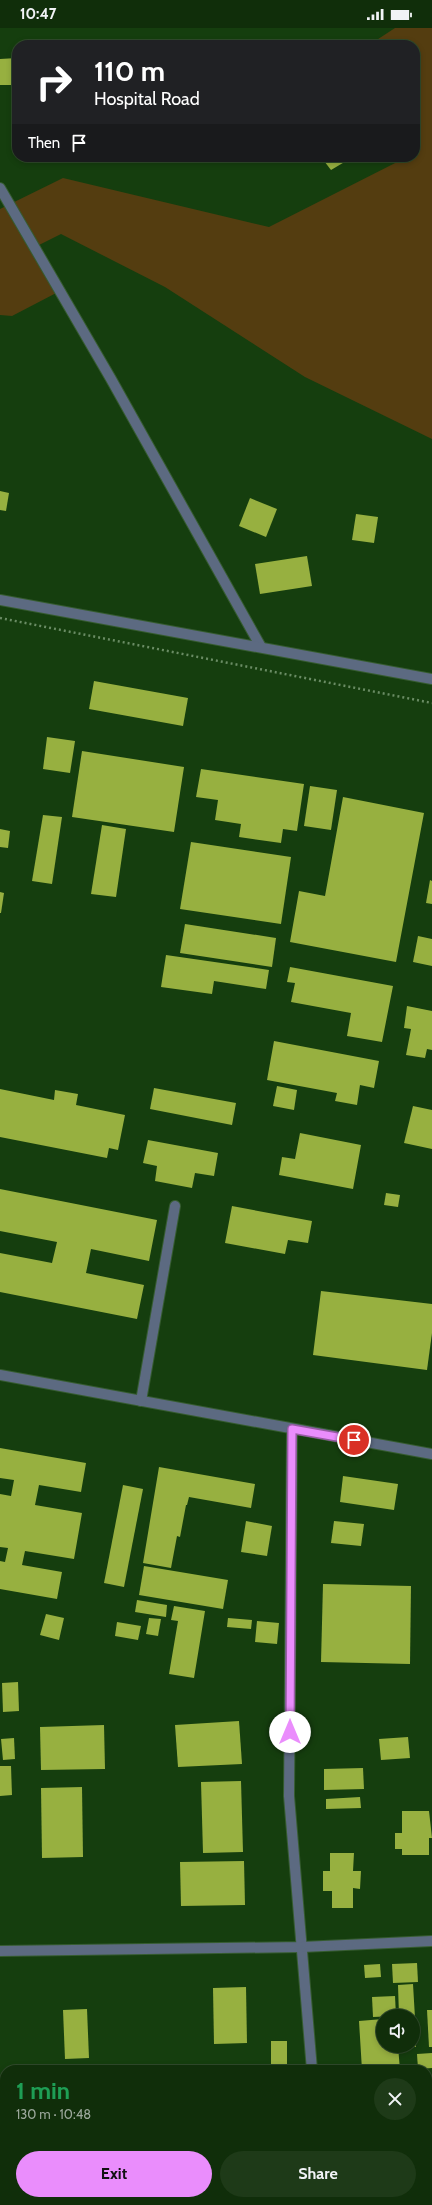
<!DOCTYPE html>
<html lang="en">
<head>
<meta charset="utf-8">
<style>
	:root { --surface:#102e0a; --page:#1e3a18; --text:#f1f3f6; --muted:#9ca89c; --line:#304a2b; --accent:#ea8dfc }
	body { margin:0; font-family:Cabin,sans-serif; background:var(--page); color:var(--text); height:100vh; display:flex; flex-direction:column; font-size:15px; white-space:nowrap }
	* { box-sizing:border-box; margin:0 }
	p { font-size:13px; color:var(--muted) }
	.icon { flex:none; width:22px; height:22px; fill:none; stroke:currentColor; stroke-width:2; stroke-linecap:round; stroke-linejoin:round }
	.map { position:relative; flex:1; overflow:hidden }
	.side { position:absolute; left:0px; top:2037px; width:432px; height:140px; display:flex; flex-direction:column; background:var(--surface); border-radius:16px 16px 0 0; box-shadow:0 2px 6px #0003,0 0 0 1px var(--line) }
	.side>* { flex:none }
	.guide { position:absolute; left:12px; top:12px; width:408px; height:122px; border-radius:16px; box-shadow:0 2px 6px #0003,0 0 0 1px var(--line); background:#202124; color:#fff; overflow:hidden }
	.buttons { position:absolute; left:376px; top:1981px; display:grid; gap:8px }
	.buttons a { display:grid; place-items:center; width:44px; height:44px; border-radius:50%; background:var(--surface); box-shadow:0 2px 6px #0003,0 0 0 1px var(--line); font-size:20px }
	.pin { position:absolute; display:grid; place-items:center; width:34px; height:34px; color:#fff; margin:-17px; border:2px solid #fff; border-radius:50%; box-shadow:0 1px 4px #0007 }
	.me { position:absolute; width:44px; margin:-22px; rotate:0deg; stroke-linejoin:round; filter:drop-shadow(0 0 3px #0008) }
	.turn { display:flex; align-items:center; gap:14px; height:84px; padding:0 16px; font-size:18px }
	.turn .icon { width:52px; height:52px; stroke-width:2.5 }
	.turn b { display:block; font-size:28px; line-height:34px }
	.then { display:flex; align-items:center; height:38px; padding:0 16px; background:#0003; gap:8px; font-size:15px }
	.round { display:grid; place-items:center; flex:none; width:42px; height:42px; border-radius:21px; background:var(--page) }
	.overview { display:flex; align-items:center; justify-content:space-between; height:68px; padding:0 16px }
	h1 { font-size:24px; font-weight:700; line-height:30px; color:#1e9e55 }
	.button { display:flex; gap:8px; margin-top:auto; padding:8px 16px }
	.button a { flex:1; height:46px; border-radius:24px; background:var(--accent); color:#111; font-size:16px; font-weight:700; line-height:46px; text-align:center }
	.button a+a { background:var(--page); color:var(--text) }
	.status { display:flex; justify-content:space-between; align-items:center; height:28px; padding:0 20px; background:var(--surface); direction:ltr }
	.status svg { height:11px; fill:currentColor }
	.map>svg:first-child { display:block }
	.green { fill:#543d10 }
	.building { fill:#97b040 }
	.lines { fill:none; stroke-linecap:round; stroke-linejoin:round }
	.minor-casing { stroke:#365c30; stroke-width:12 }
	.path { stroke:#6a8c64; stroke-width:2.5; stroke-dasharray:2 3; stroke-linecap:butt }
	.minor { stroke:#5c6a81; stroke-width:10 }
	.route-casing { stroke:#985ca4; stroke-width:10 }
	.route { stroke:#ea8dfc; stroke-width:7 }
</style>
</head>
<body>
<div class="status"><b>10:47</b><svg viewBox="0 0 49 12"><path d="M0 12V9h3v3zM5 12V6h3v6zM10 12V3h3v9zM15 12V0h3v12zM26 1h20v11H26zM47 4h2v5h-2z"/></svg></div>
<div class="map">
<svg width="432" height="2177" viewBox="0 0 432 2177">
	<rect width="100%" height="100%" fill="#153e0e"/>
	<polygon class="green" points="395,0 432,0 432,411 305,349 165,259 61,206 33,220 60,263 12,288 0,287 0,181 63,150 269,199 405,130 405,129 415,129 415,17 369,17"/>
	<g class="building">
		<polygon points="17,30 17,57 0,57 0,31"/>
		<polygon points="321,129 353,129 331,142"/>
		<polygon points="0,463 9,465 6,483 0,482"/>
		<polygon points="250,470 277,481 266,509 239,498"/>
		<polygon points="356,486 378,489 374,515 352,512"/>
		<polygon points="307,528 312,558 260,566 255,536"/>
		<polygon points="94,653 188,670 183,698 89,681"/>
		<polygon points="47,709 75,713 70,745 43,741"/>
		<polygon points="82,723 184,739 174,804 72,789"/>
		<polygon points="201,741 304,756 297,803 283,801 281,815 239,809 241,796 215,792 218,772 196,769"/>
		<polygon points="310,758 337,762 331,802 304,798"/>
		<polygon points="343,769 424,785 396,934 290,914 299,863 325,868"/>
		<polygon points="43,787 62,789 52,856 32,853"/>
		<polygon points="102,797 126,801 116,869 91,866"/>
		<polygon points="0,801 10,803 8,820 0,819"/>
		<polygon points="191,814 291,829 281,896 180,881"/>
		<polygon points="430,852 432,853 432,876 426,875"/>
		<polygon points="0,864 4,865 1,885 0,885"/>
		<polygon points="185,896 276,910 272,939 180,925"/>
		<polygon points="418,908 432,911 432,938 413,934"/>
		<polygon points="166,927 269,942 266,961 214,953 212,966 161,959"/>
		<polygon points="290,939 393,958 382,1014 347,1008 351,985 291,974 295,955 287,954"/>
		<polygon points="407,978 432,983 432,1022 427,1021 425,1030 406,1027 411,1001 404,1000"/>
		<polygon points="274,1013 379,1033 374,1060 360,1057 357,1077 335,1073 337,1065 267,1052"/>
		<polygon points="277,1058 297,1062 294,1082 273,1078"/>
		<polygon points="154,1060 236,1075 232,1097 150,1081"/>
		<polygon points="0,1061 54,1072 55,1062 78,1066 76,1077 125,1087 118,1122 109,1120 107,1130 0,1109"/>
		<polygon points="413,1078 432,1082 432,1121 404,1115"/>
		<polygon points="300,1105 361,1117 353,1161 279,1147 282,1129 295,1131"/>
		<polygon points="148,1112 218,1125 214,1148 195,1145 192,1160 155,1153 157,1138 143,1135"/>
		<polygon points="0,1161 157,1192 149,1233 91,1221 86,1245 144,1257 137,1291 0,1264 0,1225 52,1235 57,1214 0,1203"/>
		<polygon points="386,1165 400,1167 398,1179 384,1177"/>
		<polygon points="232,1178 312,1193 308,1215 288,1212 285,1226 225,1215"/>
		<polygon points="321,1263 432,1276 432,1305 427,1342 313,1327"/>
		<polygon points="0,1420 86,1435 81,1464 39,1457 35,1477 82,1485 74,1531 25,1523 22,1537 62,1544 57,1571 0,1561 0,1533 5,1534 8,1520 0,1519 0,1466 11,1468 14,1452 0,1450"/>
		<polygon points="159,1439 255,1456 251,1480 189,1469 187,1477 186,1477 180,1509 177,1508 171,1540 143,1535"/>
		<polygon points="343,1448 398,1456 394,1482 340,1474"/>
		<polygon points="123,1457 143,1461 124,1559 104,1555"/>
		<polygon points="246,1493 272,1498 267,1528 241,1524"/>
		<polygon points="334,1493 364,1496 361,1518 331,1515"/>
		<polygon points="144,1538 228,1552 223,1581 139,1567"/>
		<polygon points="323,1556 411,1558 410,1636 321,1634"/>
		<polygon points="137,1572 167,1577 166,1589 135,1584"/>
		<polygon points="174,1578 205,1583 194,1650 169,1646 178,1593 171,1592"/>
		<polygon points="46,1586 64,1590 59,1612 40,1607"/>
		<polygon points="149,1590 161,1591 158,1608 146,1606"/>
		<polygon points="228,1590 252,1592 251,1601 227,1599"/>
		<polygon points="257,1593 279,1595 277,1616 255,1614"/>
		<polygon points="117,1594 141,1598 138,1612 115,1608"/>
		<polygon points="18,1654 19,1683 3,1684 2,1655"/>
		<polygon points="239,1693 242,1736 178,1739 175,1697"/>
		<polygon points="104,1697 105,1741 41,1742 40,1699"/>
		<polygon points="408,1709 410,1730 381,1732 379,1711"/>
		<polygon points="14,1710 15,1731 3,1732 1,1711"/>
		<polygon points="0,1738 11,1738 12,1767 0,1768"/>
		<polygon points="363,1740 364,1761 324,1762 324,1741"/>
		<polygon points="241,1753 243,1824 203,1825 201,1754"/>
		<polygon points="82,1759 83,1829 42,1830 41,1760"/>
		<polygon points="360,1769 361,1780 326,1781 326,1771"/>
		<polygon points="402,1783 429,1783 432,1810 429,1810 429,1827 402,1827 402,1821 395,1821 395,1805 402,1805"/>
		<polygon points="330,1825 354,1825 353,1843 361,1843 360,1861 353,1860 353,1880 332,1880 332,1863 323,1863 323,1843 330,1843"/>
		<polygon points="244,1833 245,1877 181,1878 180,1834"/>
		<polygon points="417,1935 418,1954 393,1955 392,1936"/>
		<polygon points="380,1936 381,1949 365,1950 364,1937"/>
		<polygon points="413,1956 415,1990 413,1990 413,1988 399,1988 398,1957"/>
		<polygon points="246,1959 247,2015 214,2016 213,1960"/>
		<polygon points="395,1968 396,1988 373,1989 372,1969"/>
		<polygon points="87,1981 89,2030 65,2031 63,1982"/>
		<polygon points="427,1982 432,1982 432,2019 429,2019"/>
		<polygon points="383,1991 383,2018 398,2018 400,2042 362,2042 359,1993"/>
		<polygon points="413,1996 415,1996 416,2019 413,2019"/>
		<rect x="271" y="2013" width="16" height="26"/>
		<polygon points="432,2025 432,2040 418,2041 417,2026"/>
		<polygon points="150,2172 209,2172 210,2177 102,2177"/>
	</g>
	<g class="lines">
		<g class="minor-casing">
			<g id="minor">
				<polyline points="0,160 111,351 261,619"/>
				<polyline points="0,572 432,651"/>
				<polyline points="0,1347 432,1426"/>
				<polyline points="141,1373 175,1178"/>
				<polyline points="292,1401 289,1768 312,2042"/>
				<polyline points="0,1923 302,1919 432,1913"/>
				<polyline points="322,2172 323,2177"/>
			</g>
		</g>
		<polyline class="path" points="0,590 432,675"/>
		<use href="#minor" class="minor"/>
	</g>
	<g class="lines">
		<g class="route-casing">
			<polyline id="route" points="290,1704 292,1401 354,1412"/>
		</g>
		<use href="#route" class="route"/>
	</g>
</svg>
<div class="buttons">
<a><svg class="icon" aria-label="sound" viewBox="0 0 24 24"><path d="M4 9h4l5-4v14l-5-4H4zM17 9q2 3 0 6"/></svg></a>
</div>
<div class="pin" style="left:354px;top:1412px;background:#d93025"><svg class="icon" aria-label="arrive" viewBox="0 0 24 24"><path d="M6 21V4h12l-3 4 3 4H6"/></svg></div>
<svg class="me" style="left:290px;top:1704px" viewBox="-20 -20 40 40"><circle r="19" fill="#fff"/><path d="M0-13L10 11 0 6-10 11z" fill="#ea8dfc"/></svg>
<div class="guide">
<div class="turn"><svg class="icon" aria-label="right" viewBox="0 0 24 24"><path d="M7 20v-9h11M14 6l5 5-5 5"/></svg><div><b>110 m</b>Hospital Road</div></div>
<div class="then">Then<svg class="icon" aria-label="arrive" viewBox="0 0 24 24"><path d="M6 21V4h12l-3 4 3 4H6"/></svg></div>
</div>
<section class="side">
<div class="overview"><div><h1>1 min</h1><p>130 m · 10:48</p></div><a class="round"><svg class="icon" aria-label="close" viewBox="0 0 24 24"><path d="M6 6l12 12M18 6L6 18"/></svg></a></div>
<div class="button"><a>Exit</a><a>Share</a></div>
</section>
</div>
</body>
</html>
